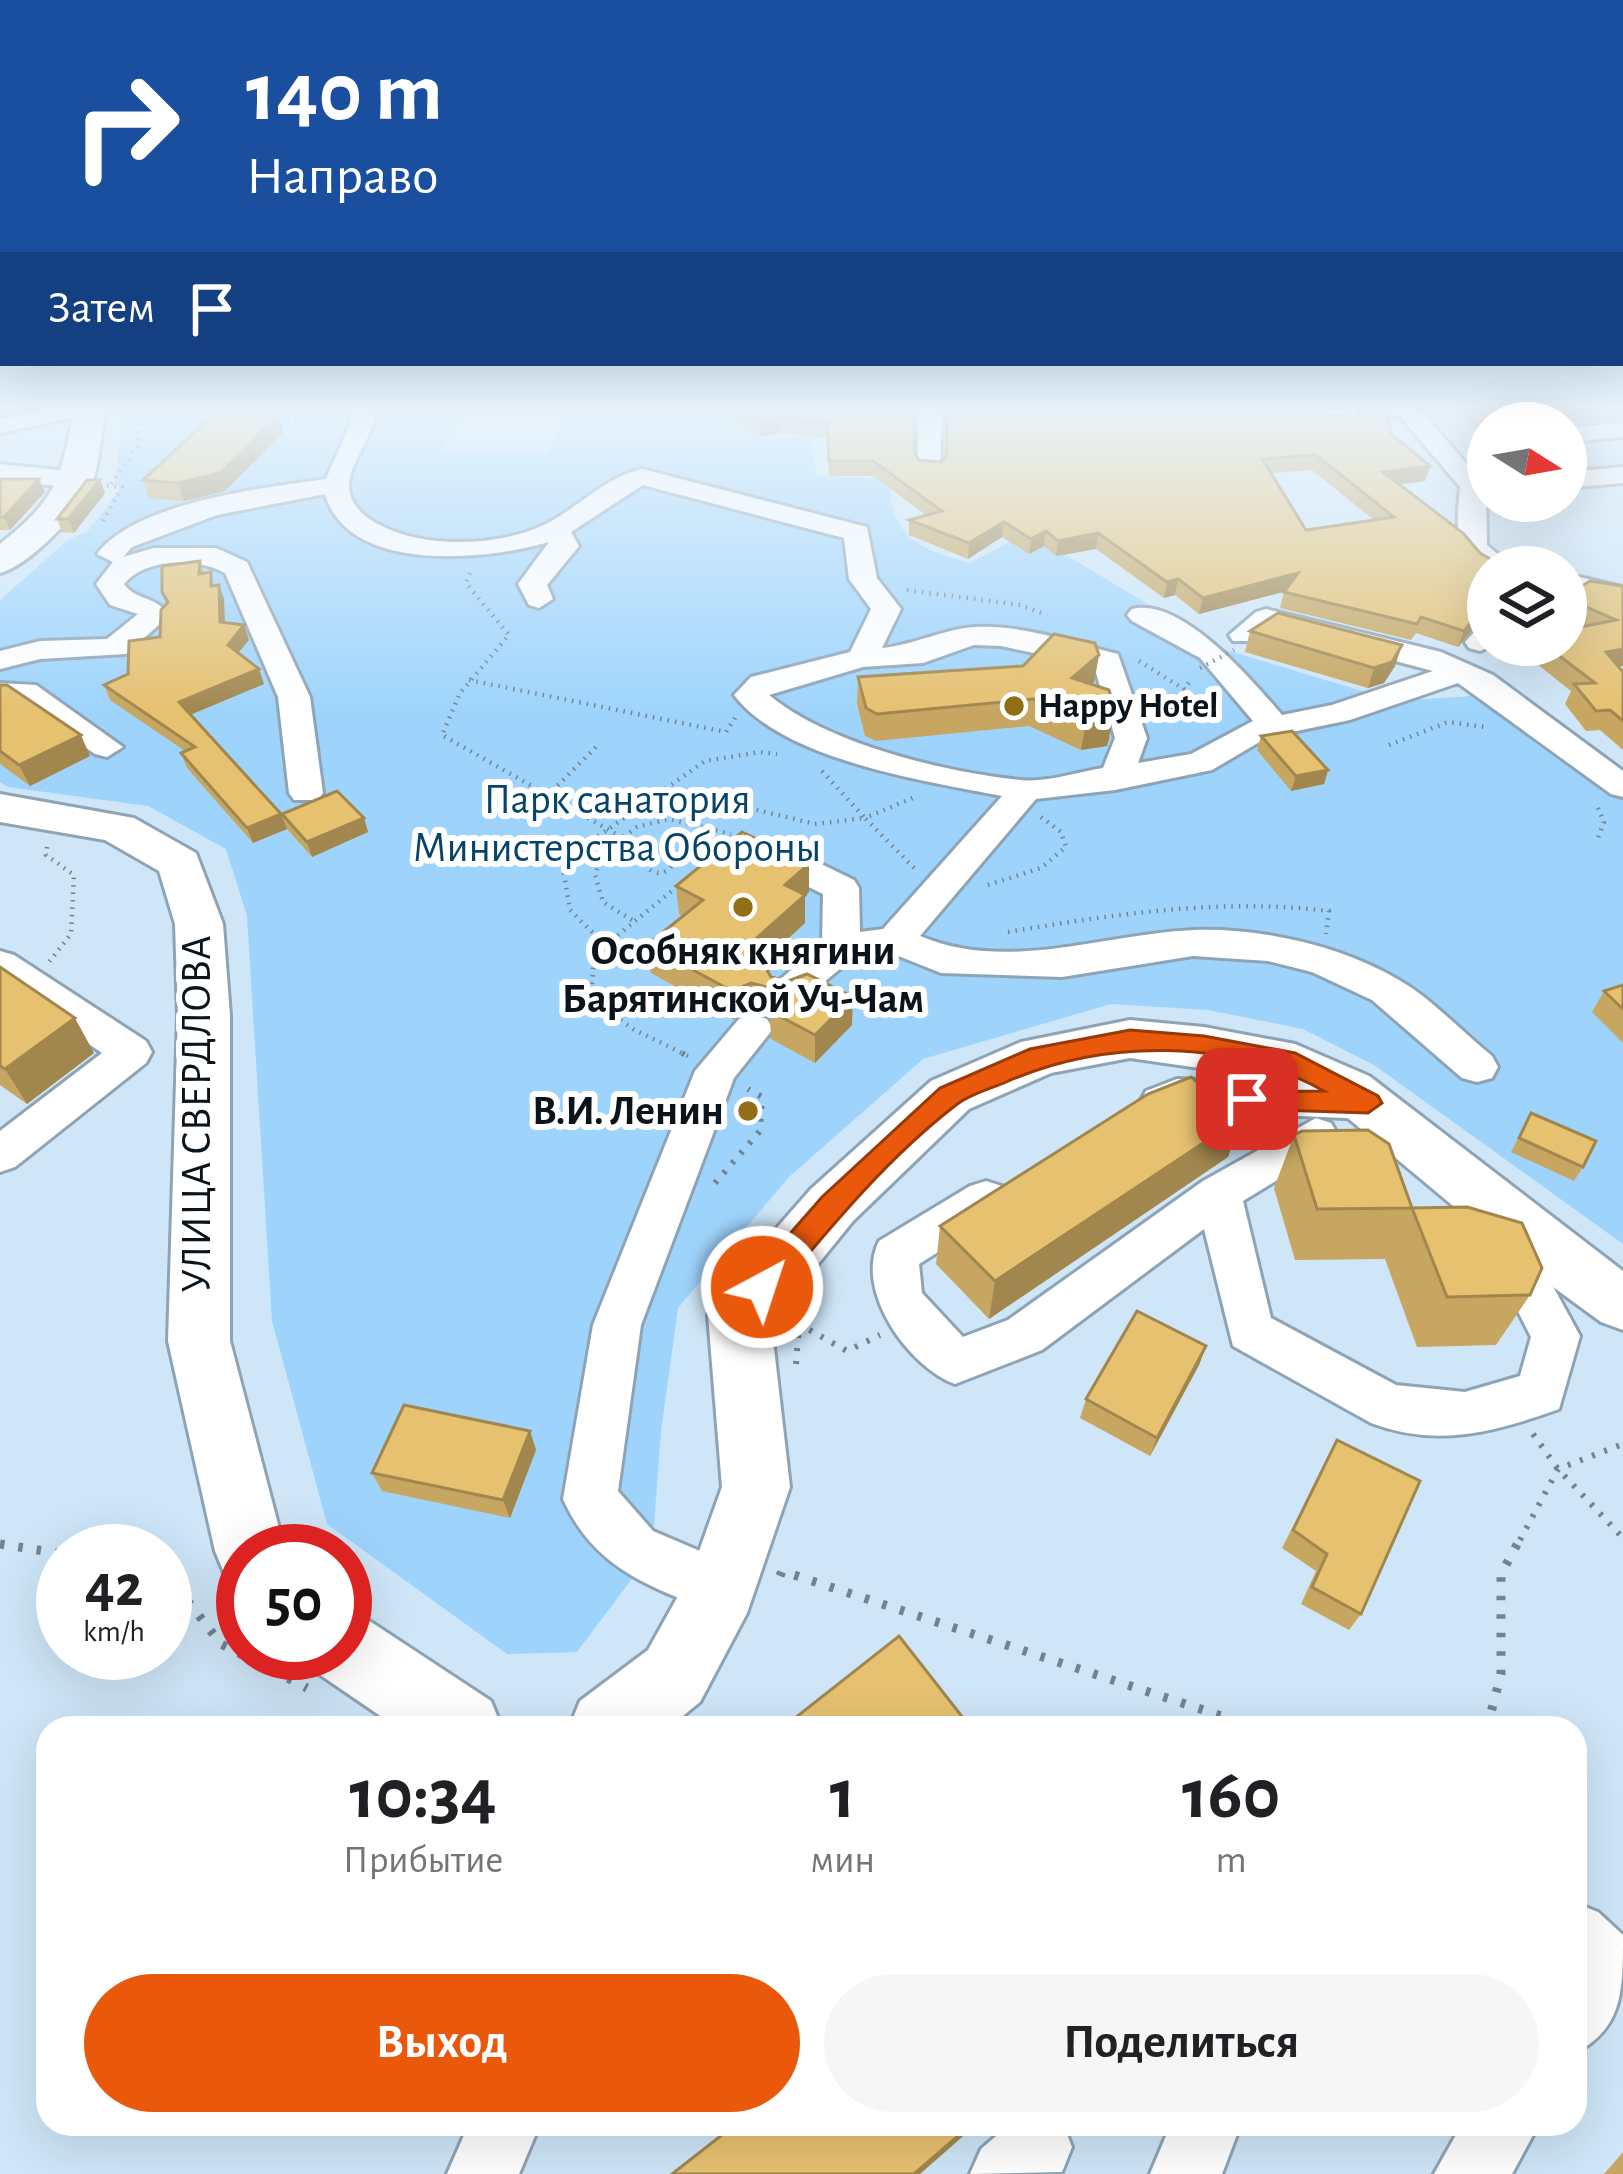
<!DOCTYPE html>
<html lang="ru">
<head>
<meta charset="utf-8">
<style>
	:root { --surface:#fff; --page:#f6f6f6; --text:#202124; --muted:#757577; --accent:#ea580c }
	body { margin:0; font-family:"Alegreya Sans",sans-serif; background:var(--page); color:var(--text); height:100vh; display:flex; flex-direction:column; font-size:45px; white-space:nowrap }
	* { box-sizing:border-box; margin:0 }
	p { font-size:39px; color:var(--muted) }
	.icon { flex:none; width:66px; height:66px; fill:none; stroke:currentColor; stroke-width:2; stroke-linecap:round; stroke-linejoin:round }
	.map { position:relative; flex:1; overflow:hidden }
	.drawer { position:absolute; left:36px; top:1716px; width:1551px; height:420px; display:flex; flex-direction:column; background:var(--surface); border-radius:36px; box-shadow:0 12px 48px #0002 }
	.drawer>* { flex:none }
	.banner { position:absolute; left:0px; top:0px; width:1623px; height:366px; box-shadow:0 12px 48px #0002; background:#1a4fa0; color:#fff; overflow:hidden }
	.needle { width:78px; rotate:101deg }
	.fabs { position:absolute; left:1467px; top:402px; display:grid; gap:24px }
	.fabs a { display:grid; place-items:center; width:120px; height:120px; border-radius:50%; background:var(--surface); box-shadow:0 12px 48px #0002; font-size:60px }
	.speed { position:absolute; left:36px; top:1524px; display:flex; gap:24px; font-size:60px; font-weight:700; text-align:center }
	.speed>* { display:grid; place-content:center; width:156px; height:156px; border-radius:50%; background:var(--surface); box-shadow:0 12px 48px #0002; line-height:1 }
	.speed small { font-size:30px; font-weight:400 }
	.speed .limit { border:18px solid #d22; background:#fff; color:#111 }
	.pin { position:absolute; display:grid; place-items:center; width:102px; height:102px; color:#fff; margin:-51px; border-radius:24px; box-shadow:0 6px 18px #0006 }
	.me { position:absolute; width:132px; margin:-66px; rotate:40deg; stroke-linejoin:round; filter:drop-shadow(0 0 9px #0008) }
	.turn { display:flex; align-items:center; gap:42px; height:252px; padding:0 48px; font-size:54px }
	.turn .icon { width:156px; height:156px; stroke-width:2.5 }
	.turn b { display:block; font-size:84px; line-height:102px }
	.then { display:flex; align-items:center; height:114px; padding:0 48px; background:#0003; gap:24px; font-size:45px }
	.eta { display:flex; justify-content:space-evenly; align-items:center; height:204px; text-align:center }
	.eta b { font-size:72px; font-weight:700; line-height:84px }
	.cta { display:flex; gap:24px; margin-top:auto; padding:24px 48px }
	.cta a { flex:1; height:138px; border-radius:72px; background:var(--accent); color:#fff; font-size:48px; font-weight:700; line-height:138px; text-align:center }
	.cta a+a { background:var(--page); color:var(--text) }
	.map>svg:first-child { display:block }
	.green { fill:#9ed4fc }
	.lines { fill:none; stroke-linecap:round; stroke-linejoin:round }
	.minor-casing { stroke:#8ea4b5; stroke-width:6 }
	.major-casing { stroke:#8ea4b5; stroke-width:6 }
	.path-far2 { stroke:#738490; stroke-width:4.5; stroke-dasharray:1.5 6; stroke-linecap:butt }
	.path-far1 { stroke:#738490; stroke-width:6; stroke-dasharray:3 10; stroke-linecap:butt }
	.path { stroke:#738490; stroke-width:9; stroke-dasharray:4.5 14; stroke-linecap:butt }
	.minor { fill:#fff; fill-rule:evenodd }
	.major { fill:#fff; fill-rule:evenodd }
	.path-bridge { stroke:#738490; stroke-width:4.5; stroke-dasharray:1.5 6; stroke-linecap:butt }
	.wall { fill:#c6a660; fill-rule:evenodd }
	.shaded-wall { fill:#a1874e }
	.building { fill:#e6c170; stroke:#a1874e; stroke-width:3; fill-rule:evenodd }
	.route { fill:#ea580c; stroke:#983908; stroke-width:3 }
	.poi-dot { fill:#926f16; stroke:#fff; stroke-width:4.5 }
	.labels { text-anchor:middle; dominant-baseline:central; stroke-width:12; stroke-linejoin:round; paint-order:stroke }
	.far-poi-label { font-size:36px; font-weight:bold; fill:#0b141a; stroke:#fff; text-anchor:start }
	.park-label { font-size:42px; fill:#064568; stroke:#fff }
	.poi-label { font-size:42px; font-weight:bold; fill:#0b141a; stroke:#fff }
	.street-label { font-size:42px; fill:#0b141a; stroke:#fff }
</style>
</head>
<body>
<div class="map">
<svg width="1623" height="2174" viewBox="0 0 1623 2174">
	<rect width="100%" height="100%" fill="#cee6f8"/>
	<path class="green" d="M125 409H463L442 451 547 452 571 409H706L725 414 763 441 808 435 817 476 890 479C889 538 921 550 970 563L1015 539 1049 545 1223 649 1395 701 1472 696 1623 775V1244L1374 1065 1303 1029 1208 1010 1111 1004 923 1059 789 1177 678 1308 661 1431 652 1552 577 1652 507 1654 327 1524 272 1321 247 916 226 849 148 806 8 787 0 782V600L69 539 87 532 121 488 114 483Z"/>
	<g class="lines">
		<g class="minor-casing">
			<g id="minor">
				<polygon points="48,409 92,409 88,414 0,433 0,419"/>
				<path d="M351 409H375C375 437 349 461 349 487 350 507 368 520 384 527 430 550 511 546 555 519 585 501 606 478 642 469L867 527 877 578 901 609 882 648C915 645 942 629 975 627 1021 624 1074 643 1118 654L1147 738 1138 763 1191 754 1253 721 1200 658 1132 621 1127 615 1132 609C1181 596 1253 681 1282 715L1332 705 1433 671 1271 628 1255 641H1233L1229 635 1256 612 1266 609 1441 652 1493 675 1623 771V797L1611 794 1458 683 1350 720 1268 737 1212 770 1115 790 1036 799 920 936C1008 973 1103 934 1194 930 1261 928 1340 945 1399 980 1432 999 1462 1032 1492 1056L1498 1067 1492 1078 1477 1082 1462 1078 1372 1000 1312 972 1268 961 1193 956 1062 977 941 973 891 953 852 959 801 1001 787 1005 773 1001 767 991 822 943 823 894 748 857 743 849 748 841H774L854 880 859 888 860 932 883 929 1002 796C925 781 783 760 734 695L751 677 850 652 871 609 849 579 844 538 643 485 571 532 579 546 547 585 553 599 539 608 529 605 518 584 549 542C488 560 348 575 325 494L217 515 132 547 123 557 154 548H216L247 562 310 697 323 793 318 800H294L289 793 278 697 225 573C197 557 145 558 124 584 137 602 155 594 169 616L126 654 40 659 0 669V651L40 641 107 639 138 614 110 605 96 584 113 562 97 554C136 502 263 488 326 479L351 422ZM974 645 1001 646 1094 666 1115 738 1103 768C1077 772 1046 783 1020 780 944 772 828 744 769 695L863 667 923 663Z"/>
				<polygon points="918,409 942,409 940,472 922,472 918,467"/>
				<path d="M1311 409H1419L1486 486 1487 545 1513 567H1488V572C1451 555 1457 522 1460 487L1400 416 1321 418 1313 416Z"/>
				<polygon points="1623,423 1623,437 1566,442 1566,428"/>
				<polygon points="0,464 77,472 90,480 77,488 0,480"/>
				<polygon points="1623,467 1623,483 1566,488 1566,472"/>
				<polygon points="1566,574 1623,587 1623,605 1566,592"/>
				<polygon points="1488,626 1488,645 1494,645 1480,651 1469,648 1465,642 1477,629"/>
				<polygon points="0,683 36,685 123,747 107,757 95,754 18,701 0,701"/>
				<polygon points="0,951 14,955 146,1041 152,1052 146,1063 15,1167 0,1172 0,1131 102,1053 0,983"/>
				<path d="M753 1015 767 1019 773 1029 734 1078 641 1325 618 1491 653 1531 742 1569 750 1588 742 1607 722 1615C654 1588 595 1571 563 1499L593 1325 695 1071 739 1019Z"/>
				<polygon points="1177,1079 1368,1087 1383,1092 1389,1103 1383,1114 1368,1119 1181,1111 1161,1118 1146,1113 1140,1102 1146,1091"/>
				<path d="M1316 1118 1331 1123 1338 1135 1331 1147 1243 1201 1271 1318 1396 1385 1465 1392 1520 1376 1531 1337 1498 1272 1482 1267 1475 1253 1482 1239C1501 1233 1512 1238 1530 1244L1580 1336 1559 1409C1495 1432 1437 1448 1371 1423L1233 1346 1204 1229 1042 1350 955 1384C909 1367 854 1291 879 1241L970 1186 986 1181 1002 1186 1009 1199 1002 1212 919 1264 922 1293 963 1337 1008 1320 1203 1181Z"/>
				<path d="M1575 1903 1598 1912 1623 1935C1623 1991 1623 2028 1575 2053Z"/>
				<polygon points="469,2124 540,2124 519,2174 447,2174"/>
				<polygon points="1010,2124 1063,2124 1072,2147 1062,2172 970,2174 981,2149"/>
				<polygon points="1171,2124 1241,2124 1222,2174 1150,2174"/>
				<polygon points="1462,2124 1539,2124 1512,2174 1434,2174"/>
			</g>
		</g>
		<g class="major-casing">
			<g id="major">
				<path d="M75 409H105C101 433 100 464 91 486 80 513 28 566 0 573V544C60 496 59 480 75 409Z"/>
				<polygon points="0,794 134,818 196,853 223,924 230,1016 230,1341 285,1551 243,1551 243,1582 225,1575 215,1551 168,1341 178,1016 175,924 159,871 105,840 0,822"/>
				<polygon points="1130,1020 1204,1027 1295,1044 1369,1076 1623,1271 1623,1330 1601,1322 1530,1270 1331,1104 1283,1080 1130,1058 1051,1073 969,1109 853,1221 771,1322 790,1487 747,1613 700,1702 668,1728 569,1728 580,1701 648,1650 692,1571 722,1487 708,1315 717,1296 811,1189 931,1081 1021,1042"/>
				<polygon points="345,1611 371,1622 491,1701 502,1728 398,1728 319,1674 310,1653 345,1653"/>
			</g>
		</g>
		<g class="path-far2">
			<polyline points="150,409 224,412"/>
			<polyline points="273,417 331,430"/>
			<polyline points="111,484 139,444 137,409"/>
			<polyline points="103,521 122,487 107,486"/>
			<polyline points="470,573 466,583 509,635 460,693 442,735 646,851"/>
			<polyline points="907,590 1020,605 1047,615"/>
			<polyline points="1510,648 1525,645"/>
			<polyline points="1139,661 1219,711"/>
			<polyline points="469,680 726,732 735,718"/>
			<polyline points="1158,714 1169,712 1192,678"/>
			<polyline points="1389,745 1448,722 1486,727"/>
			<polyline points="547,796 597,746"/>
			<polyline points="653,800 712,799 815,824 865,818 821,770"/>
			<polyline points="1598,808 1604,822 1598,838"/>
			<circle cx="659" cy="859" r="14"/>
			<polyline points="47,847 46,855 74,875 71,934 49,962"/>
			<polyline points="914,868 865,818 915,797"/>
			<polyline points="988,885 1041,868 1066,847 1061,832 1041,817"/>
			<polyline points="632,920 603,902 595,875 603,852 637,827 669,819 731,834"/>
			<path d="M1008 932C1116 914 1219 898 1329 911L1326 934"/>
			<polyline points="603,943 570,910 564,874 580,849 705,761 760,752 777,754"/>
			<polyline points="688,1056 633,1029 591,998 594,955 702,866"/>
		</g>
		<g class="path-far1">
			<polyline points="682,1053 689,1057"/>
			<polyline points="715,1183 760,1131 762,1097 748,1089"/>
			<polyline points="796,1364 799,1324 847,1351 880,1335"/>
			<polyline points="1533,1434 1558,1469 1623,1538"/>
			<polyline points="1520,1540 1558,1469 1623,1444"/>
		</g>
		<g class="path">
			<polyline points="0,1544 63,1554"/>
			<polyline points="165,1572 221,1644 307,1688"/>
			<polyline points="780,1576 782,1571 1258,1728"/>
			<polyline points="1487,1728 1501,1674 1501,1574 1521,1537"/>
		</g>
		<use href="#minor" class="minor"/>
		<use href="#major" class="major"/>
		<polyline class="path-bridge" points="1200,668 1234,650"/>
	</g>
	<g class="wall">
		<polygon points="504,409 557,409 554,415 505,414"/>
		<path d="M717 409H914V452L919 460 941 462 945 458 946 409H1300V413L1355 417 1357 409 1430 466 1425 481 1399 484 1488 610 1458 647 1416 633 1411 640 1280 608 1284 592 1199 614 1175 595 1164 598 1096 549 1056 556 1044 546 1029 554 1002 537 968 559 909 535V520L926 515 873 476H829L827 438 778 433 760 437ZM1312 470 1374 520 1306 530 1271 473Z"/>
		<polygon points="1466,409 1623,409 1623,420 1566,423 1488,423 1488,439 1463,417"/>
		<polygon points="284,432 225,491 184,501 149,498 143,480"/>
		<polygon points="1566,436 1574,443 1566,462"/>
		<polygon points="0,479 39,479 45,492 10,530 0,530"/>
		<polygon points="100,480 105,493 74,533 62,532 57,519"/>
		<polygon points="200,561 204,573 215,585 224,599 225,622 244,625 249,640 238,653 264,684 190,715 282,814 364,818 368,832 312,857 287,829 253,843 187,768 181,753 185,751 110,700 104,685 128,674 160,637 166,604 162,592"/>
		<polygon points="1623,586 1619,667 1623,672 1623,750 1600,730 1586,731 1565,704 1571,691 1527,656 1531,645 1566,645 1580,627 1566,621 1566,596"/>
		<polygon points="1250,631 1395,666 1384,683 1368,688 1245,652"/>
		<polygon points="1099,655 1094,682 1092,685 1110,738 1107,746 1081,750 1029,726 876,741 865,736 857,704 858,677 1023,666"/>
		<polygon points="0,685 90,756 30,786 0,764"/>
		<polygon points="1261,736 1328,770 1324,784 1291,791 1257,750"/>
		<polygon points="676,886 809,892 805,896 805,923 769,956 770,976 852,1025 815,1063 771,1039 770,1018 768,1015 752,1011 733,1019 651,973 647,945 683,916 679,914"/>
		<polygon points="0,967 94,1053 27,1104 0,1085"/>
		<polygon points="1623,985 1623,1043 1592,1012 1604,991"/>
		<polygon points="1531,1113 1583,1167 1574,1181 1511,1152"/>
		<polygon points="1241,1118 1228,1157 989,1319 936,1264 940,1226"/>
		<polygon points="1294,1135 1412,1208 1530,1295 1496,1345 1417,1347 1385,1259 1295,1260 1274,1188"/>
		<polygon points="1206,1346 1199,1365 1150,1456 1080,1418 1086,1399"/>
		<polygon points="530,1431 536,1450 510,1518 382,1491 372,1473"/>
		<polygon points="1337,1440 1361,1614 1349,1630 1301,1604 1316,1571 1282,1548"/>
		<polygon points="1623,2152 1623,2174 1604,2174"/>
	</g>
	<g class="shaded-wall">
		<polygon points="0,409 40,409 0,418"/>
		<polygon points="279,415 284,432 225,491 184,501 178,483"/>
		<polygon points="778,418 778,433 760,437 760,422"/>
		<polygon points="1430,466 1425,481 1379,487 1383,472"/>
		<polygon points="39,479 45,492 10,530 4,517"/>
		<polygon points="100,480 105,493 74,533 68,519"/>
		<polygon points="1004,522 1002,537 968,559 969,543"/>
		<polygon points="1046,531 1044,546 1029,554 1031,539"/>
		<polygon points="1098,533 1096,549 1056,556 1058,541"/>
		<polygon points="1298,573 1294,589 1199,614 1203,598"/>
		<polygon points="1178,579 1175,595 1164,598 1167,582"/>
		<polygon points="219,585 224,599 225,636 220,622"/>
		<polygon points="1488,601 1488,610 1458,647 1464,631"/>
		<polygon points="244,625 249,640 233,659 228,645"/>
		<polygon points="1402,645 1395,666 1384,683 1368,688 1374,668"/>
		<polygon points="1623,649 1623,666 1596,672 1606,652"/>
		<polygon points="1099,655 1094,682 1068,706 1072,678"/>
		<polygon points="259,669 264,684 185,717 179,702"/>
		<polygon points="1115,710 1107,746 1081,750 1086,723"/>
		<polygon points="81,735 90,756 30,786 19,765"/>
		<polygon points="1328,770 1324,784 1291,791 1296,776"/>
		<polygon points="281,814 287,829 253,843 247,828"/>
		<polygon points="364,818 368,832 312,857 307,842"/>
		<polygon points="809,864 809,892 805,896 805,923 769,956 770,982 750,944 785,885"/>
		<polygon points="751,983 752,1011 733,1019 732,991"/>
		<polygon points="853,997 852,1025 815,1063 815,1035"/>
		<polygon points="75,1018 94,1053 27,1104 5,1069"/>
		<polygon points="1241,1118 1228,1157 989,1319 995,1281"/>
		<polygon points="1206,1346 1199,1365 1150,1456 1157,1438"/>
		<polygon points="530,1431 536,1450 510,1518 503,1500"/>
		<polygon points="972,2124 977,2124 920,2174 914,2174"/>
	</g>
	<g class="building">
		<path d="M739 409H914V452L919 460 941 462 946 457 947 409H1300V413L1359 417 1358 409H1387L1391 434 1430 466 1383 472 1463 533 1480 553 1492 560 1498 557 1520 563 1516 567H1488V601L1464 631 1421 617 1417 624 1284 592 1298 573 1203 598 1178 579 1167 582 1098 533 1058 541 1046 531 1031 539 1004 522 969 543 909 520 942 511 873 461H829L827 423 778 418 760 422ZM1316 455 1394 517 1306 530 1262 459Z"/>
		<polygon points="1481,409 1534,409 1550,423 1497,423"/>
		<polygon points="218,411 279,415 220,473 178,483 143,480"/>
		<polygon points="0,479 39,479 4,517 0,517"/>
		<polygon points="87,480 100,480 68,519 57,519"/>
		<polygon points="200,561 199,574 211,572 211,586 219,585 220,622 244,625 228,645 259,669 179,702 281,814 247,828 181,753 195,747 104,685 128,674 129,641 160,637 161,610 168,602 162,592 162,566"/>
		<polygon points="1590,581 1623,586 1623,649 1606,652 1623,672 1623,721 1610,710 1596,711 1574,684 1595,683 1545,645 1566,645 1566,630 1616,620 1566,598 1566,596"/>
		<polygon points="1278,613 1402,645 1392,662 1374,668 1250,631"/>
		<polygon points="1054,634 1095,643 1099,655 1072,678 1109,690 1115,710 1112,719 1086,723 1033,699 877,714 866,708 858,677 1023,666"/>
		<polygon points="0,685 7,685 81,735 19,765 0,751"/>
		<polygon points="1292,731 1328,770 1296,776 1261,736"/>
		<polygon points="337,791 364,818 307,842 282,814"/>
		<polygon points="742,832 809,864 785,885 805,895 750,944 769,954 762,962 771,977 788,981 807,974 853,997 815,1035 770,1011 777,1001 767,987 751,983 732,991 647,945 703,900 676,886"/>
		<polygon points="0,967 75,1018 5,1069 0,1066"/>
		<polygon points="1623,985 1623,1009 1604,991"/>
		<polygon points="1191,1077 1241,1118 995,1281 940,1226 1148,1094"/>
		<polygon points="1531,1113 1596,1141 1583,1167 1519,1138"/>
		<polygon points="1368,1130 1389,1144 1412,1208 1317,1209 1294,1135 1302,1131"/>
		<polygon points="1467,1207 1522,1223 1542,1268 1530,1295 1447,1297 1412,1208"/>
		<polygon points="1137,1311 1206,1346 1157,1438 1086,1399"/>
		<polygon points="404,1405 530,1431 503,1500 372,1473"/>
		<polygon points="1337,1440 1420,1481 1361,1614 1312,1587 1327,1554 1293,1530"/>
		<polygon points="899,1636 971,1728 802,1728 795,1718"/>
		<polygon points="736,2124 972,2124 914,2174 672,2174"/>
	</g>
	<linearGradient id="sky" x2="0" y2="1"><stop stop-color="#6aaade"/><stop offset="0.57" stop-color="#e9f4fc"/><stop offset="1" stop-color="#e9f4fc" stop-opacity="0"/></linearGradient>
	<rect width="1623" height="713" fill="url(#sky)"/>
	<path class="route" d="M1130 1030 1204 1036 1295 1053 1378 1096 1382 1103 1368 1113 1247 1109 1238 1106 1234 1099 1238 1092 1324 1091C1230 1038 1104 1039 1006 1082 990 1089 970 1094 956 1105 887 1158 829 1229 773 1296L762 1300 751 1296 747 1287 751 1278 822 1197 940 1088 1030 1049Z"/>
	<g class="poi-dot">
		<circle cx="1014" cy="706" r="12"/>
		<circle cx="743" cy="907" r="12"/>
		<circle cx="748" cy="1111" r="12"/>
	</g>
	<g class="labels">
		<g class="far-poi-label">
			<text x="1038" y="706">Happy Hotel</text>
		</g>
		<g class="park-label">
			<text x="617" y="800">Парк санатория<tspan x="617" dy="48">Министерства Обороны</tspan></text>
		</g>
		<g class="poi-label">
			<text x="743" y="951">Особняк княгини<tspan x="743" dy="48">Барятинской Уч-Чам</tspan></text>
			<text x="724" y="1111" text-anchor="end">В.И. Ленин</text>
		</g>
		<g class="street-label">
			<text transform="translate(197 1114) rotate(-90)">УЛИЦА СВЕРДЛОВА</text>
		</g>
	</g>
</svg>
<div class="fabs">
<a><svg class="needle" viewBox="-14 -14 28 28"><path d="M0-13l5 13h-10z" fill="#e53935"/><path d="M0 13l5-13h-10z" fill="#757577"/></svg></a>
<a><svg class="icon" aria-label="layers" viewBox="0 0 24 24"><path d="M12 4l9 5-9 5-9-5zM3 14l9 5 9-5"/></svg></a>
</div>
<div class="speed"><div>42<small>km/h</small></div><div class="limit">50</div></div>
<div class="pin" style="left:1247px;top:1099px;background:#d93025"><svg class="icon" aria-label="arrive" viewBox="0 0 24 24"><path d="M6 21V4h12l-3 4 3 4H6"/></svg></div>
<svg class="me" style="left:762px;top:1287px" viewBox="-20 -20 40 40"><circle r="17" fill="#ea580c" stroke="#fff" stroke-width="3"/><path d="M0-11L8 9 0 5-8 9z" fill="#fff"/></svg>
<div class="banner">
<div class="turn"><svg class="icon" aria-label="right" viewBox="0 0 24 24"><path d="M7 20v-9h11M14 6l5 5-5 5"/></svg><div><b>140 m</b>Направо</div></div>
<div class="then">Затем<svg class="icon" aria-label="arrive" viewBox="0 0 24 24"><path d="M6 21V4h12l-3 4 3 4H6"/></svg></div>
</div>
<section class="drawer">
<div class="eta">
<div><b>10:34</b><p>Прибытие</p></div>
<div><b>1</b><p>мин</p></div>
<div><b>160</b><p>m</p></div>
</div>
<div class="cta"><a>Выход</a><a>Поделиться</a></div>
</section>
</div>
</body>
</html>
